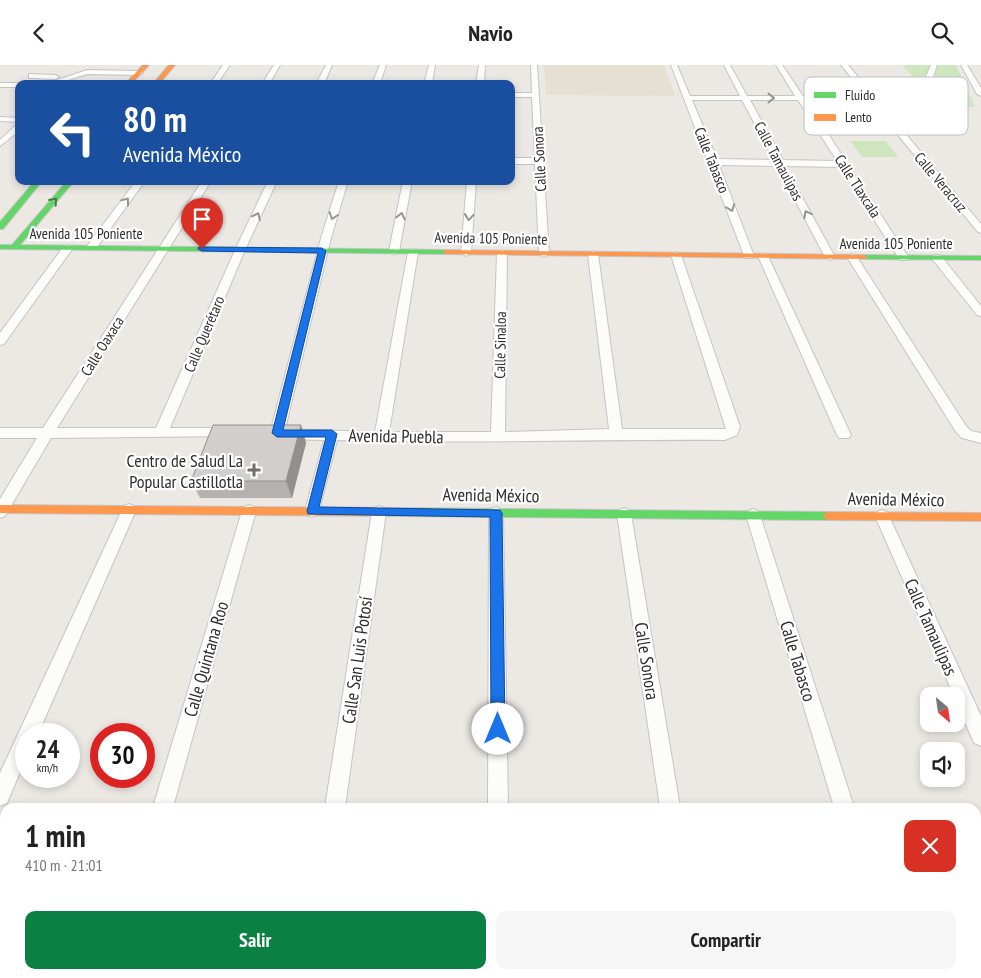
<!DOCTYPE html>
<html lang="es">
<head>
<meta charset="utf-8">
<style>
	:root { --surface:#fff; --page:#f6f6f6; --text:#222; --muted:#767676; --accent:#0b8043 }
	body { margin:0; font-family:"PT Sans Narrow",sans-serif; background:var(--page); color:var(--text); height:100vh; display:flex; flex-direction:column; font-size:19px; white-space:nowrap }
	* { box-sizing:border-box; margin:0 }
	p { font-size:16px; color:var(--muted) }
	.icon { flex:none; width:28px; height:28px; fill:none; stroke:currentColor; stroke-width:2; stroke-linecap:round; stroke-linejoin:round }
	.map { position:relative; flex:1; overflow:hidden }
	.side { position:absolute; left:0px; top:738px; width:981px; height:176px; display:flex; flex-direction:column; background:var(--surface); border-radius:15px 15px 0 0; box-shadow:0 2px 8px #0003 }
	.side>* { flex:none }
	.hud { position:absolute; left:15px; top:15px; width:500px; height:105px; border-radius:10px; box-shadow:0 2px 8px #0003; background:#1a4fa0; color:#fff; overflow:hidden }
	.needle { width:32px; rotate:151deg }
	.tools { position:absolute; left:920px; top:622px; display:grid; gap:10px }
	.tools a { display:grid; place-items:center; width:45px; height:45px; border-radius:10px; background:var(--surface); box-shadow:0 2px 8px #0003; font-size:25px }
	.speed { position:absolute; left:15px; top:658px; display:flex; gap:10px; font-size:25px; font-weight:700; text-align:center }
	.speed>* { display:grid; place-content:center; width:65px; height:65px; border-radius:50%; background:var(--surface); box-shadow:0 2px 8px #0003; line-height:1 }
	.speed small { font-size:12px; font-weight:400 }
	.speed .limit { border:8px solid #d22; background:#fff; color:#111 }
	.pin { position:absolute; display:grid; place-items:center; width:42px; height:42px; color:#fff; margin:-51px -21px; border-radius:50% 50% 50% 0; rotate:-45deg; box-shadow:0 0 5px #0007 }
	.pin .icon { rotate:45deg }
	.me { position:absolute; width:55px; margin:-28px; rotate:0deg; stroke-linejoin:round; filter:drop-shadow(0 0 4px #0008) }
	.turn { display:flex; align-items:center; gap:18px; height:105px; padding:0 25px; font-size:22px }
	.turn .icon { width:65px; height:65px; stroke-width:2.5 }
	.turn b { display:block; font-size:35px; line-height:42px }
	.round { display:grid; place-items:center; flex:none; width:52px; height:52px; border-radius:10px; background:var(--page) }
	.overview { display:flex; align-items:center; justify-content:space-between; height:85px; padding:0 25px }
	h1 { font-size:30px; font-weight:600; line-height:38px }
	.action { display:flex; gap:10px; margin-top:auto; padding:10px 25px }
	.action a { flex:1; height:58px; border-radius:10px; background:var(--accent); color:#fff; font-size:20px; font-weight:600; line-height:58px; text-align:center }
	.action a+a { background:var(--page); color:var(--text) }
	header { display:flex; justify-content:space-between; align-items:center; height:65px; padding:0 25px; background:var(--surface); font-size:22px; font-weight:600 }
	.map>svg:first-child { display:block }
	.education { fill:#e6e0d3 }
	.green { fill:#cee6be }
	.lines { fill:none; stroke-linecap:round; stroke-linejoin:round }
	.street-casing { stroke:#c5c4c5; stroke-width:2 }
	.fast-casing { stroke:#c5c4c5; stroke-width:2 }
	.slow-casing { stroke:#c5c4c5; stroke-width:2 }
	.street { fill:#fcfcfb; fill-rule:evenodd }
	.fast { fill:#63d668; fill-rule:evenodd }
	.slow { fill:#ff974d; fill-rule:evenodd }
	.wall { fill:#b4b1af }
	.shaded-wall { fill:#92908e }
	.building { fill:#d1cecb; stroke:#92908e }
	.oneway { stroke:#959594 }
	.oneway2 { stroke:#467a48 }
	.route { fill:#1a73e8; stroke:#114b97 }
	.poi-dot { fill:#706f6e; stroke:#fff; stroke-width:2 }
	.labels { text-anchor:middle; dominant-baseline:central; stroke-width:4.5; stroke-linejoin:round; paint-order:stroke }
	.far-street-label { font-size:15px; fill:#2e2e2e; stroke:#fff }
	.street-label { font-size:18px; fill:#2e2e2e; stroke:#fff }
	.poi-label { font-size:18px; fill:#2e2e2e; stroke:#fff; text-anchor:end }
	.key { fill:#fff; stroke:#c0c0c0; stroke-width:1 }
	.key-label { font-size:14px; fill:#2e2e2e }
</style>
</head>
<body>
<header><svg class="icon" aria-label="back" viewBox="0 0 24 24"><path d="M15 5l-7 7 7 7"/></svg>Navio<svg class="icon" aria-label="search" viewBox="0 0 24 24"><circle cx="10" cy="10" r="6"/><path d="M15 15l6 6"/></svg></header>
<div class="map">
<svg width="981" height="913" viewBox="0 0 981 913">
	<rect width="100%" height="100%" fill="#ece8e4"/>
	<polygon class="education" points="544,0 664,0 675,31 546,30"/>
	<g class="green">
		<polygon points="902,0 956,0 975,42 894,41 880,25 926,25"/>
		<polygon points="850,76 886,76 898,92 862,92"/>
	</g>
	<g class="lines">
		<g class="street-casing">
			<g id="street">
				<polygon points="223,0 230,0 217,19 210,19"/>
				<polygon points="274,0 280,0 269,19 262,19"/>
				<polygon points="326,0 332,0 324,19 316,19"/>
				<polygon points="380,0 386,0 380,19 372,19"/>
				<polygon points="429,0 435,0 432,19 424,19"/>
				<polygon points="479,0 485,0 484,19 476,19"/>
				<polygon points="531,0 537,0 549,189 544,192 539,189 535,99 511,99 511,93 535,93 532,32 511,32 511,28 532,28"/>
				<path d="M671 0H677L690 31H740L724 0H730L747 31H795L776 0H782L803 31H866L841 0H848L981 159V168L978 167 869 35H806L909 193 908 195H900L840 102 785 101 835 192 830 195 825 192 777 101 719 100 754 191 753 193H745ZM692 35H742L774 95 717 94ZM750 35H798L837 96 783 95Z"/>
				<polygon points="931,0 937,0 931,18 927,20 923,18"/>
				<polygon points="961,0 967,0 981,23 981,31 977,29"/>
				<polygon points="87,5 139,6 143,8 139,10 87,9 56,19 45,19"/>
				<polygon points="29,9 55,10 59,12 55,14 32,13 29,13"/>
				<polygon points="0,18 19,18 22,19 19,19 19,22 0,22"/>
				<polygon points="0,52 19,53 19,57 0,56"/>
				<polygon points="16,60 19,60 19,66 0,81 0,75"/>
				<polygon points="136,116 145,116 95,185 87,185 87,181"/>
				<polygon points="202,116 211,116 57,363 156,363 235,185 268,116 277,116 245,185 170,363 228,363 233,365 235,368 233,371 51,373 5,451 0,453 0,434 37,373 0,373 0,363 43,363"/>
				<path d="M339 116H348L331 173 285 364 375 367 408 187 413 184 418 187 389 367H491L497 188 502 185 507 188 505 367 609 364 588 189 593 186 598 189 622 364H726L671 190 676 187 681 190 740 362 737 370 725 375C596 374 466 379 337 375L319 446 317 450 312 452 307 450 305 446 324 375 284 374 272 371 270 368 321 173Z"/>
				<polygon points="403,116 412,116 399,186 394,189 389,186"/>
				<polygon points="467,116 476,116 471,188 466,191 461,188"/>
				<polygon points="68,180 73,183 4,279 0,280 0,268 64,181"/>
				<polygon points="763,188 768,191 851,370 849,373 839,373 837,370 758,191"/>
				<polygon points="852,189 857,192 966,361 971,366 981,368 981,378 962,373 956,367 847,192"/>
				<polygon points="937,190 941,191 981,241 981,251 977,250 933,195 932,193 933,191"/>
				<polygon points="129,439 134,441 136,445 38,669 26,669 26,693 7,738 0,741 0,708 122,445 124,441"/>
				<polygon points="249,440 254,442 256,446 173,742 153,742 242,446 244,442"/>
				<polygon points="379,441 384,443 386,447 345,742 325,742 372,447 374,443"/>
				<polygon points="496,442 501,444 503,448 508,742 488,742 489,448 491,444"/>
				<polygon points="624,443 629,445 631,449 680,742 660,742 617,449 619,445"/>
				<polygon points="753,444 758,446 760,450 854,742 834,742 746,450 748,446"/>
				<polygon points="882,445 887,447 889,451 981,651 981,681 974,678 956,637 956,631 954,631 875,451 877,447"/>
				<rect x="0" y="786" width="5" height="20"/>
				<polygon points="104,909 126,909 126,913 102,913"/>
				<polygon points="300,909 322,909 322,913 298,913"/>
				<polygon points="486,909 508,909 509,913 485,913"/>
				<polygon points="685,909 707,909 708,913 684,913"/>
				<polygon points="883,909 906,909 908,913 884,913"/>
			</g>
		</g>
		<g class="fast-casing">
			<g id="fast">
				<polygon points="35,116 42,116 3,164 0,164 0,157"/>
				<polygon points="67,116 74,116 20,180 447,185 451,187 447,189 0,184 0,180 12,180"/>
				<polygon points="861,190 981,191 981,195 864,194 860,192"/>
				<polygon points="395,443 829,447 833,448 835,451 833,454 829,455 395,451 389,447"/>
			</g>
		</g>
		<g class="slow-casing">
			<g id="slow">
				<polygon points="143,0 149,0 131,19 125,19"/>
				<polygon points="169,0 175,0 159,19 153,19"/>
				<polygon points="444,185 864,190 868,192 864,194 447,189 444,189"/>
				<polygon points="0,440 395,443 401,447 395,451 0,448"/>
				<polygon points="829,447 981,448 981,456 829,455 825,454 823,451 825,448"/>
			</g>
		</g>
		<use href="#street" class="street"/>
		<use href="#fast" class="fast"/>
		<use href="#slow" class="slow"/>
	</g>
	<polygon class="wall" points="301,360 306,378 292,433 200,433 191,416"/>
	<polygon class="shaded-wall" points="301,360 306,378 292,433 286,416"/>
	<polygon class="building" points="213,360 301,360 286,416 191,416"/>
	<defs><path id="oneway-chevron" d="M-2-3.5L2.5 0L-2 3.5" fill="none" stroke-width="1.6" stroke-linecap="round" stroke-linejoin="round" transform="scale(1.25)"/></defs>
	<g class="oneway">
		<use href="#oneway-chevron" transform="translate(771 33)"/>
		<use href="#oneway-chevron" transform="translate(126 136) rotate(-53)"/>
		<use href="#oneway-chevron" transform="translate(731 143) rotate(69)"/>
		<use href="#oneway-chevron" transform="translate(807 149) rotate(-118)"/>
		<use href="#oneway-chevron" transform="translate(257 151) rotate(-64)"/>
		<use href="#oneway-chevron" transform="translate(333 151) rotate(108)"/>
		<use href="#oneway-chevron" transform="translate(401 151) rotate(-78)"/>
		<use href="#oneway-chevron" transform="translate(469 152) rotate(95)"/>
	</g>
	<use class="oneway2" href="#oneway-chevron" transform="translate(54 136) rotate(-49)"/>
	<polygon class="route" points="199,182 322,183 326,186 283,365 332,365 337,369 319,442 500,445 502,448 505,664 503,669 498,671 493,669 491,664 490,452 308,449 307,446 326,372 277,372 272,368 318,188 202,186 198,184"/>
	<path class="poi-dot" d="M251.5 397.5h5v5h5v5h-5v5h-5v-5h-5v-5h5z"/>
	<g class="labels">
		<g class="far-street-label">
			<text transform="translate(539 94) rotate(-93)">Calle Sonora</text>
			<text transform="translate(712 95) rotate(68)">Calle Tabasco</text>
			<text transform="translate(779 96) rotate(62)">Calle Tamaulipas</text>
			<text transform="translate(941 117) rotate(50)">Calle Veracruz</text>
			<text transform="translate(858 121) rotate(57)">Calle Tlaxcala</text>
			<text x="86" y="168">Avenida 105 Poniente</text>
			<text transform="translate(491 173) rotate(1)">Avenida 105 Poniente</text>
			<text x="896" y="178">Avenida 105 Poniente</text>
			<text transform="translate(204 269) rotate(-67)">Calle Querétaro</text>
			<text transform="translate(500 280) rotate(-89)">Calle Sinaloa</text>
			<text transform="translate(102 281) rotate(-58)">Calle Oaxaca</text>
		</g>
		<g class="street-label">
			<text transform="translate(396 371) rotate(1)">Avenida Puebla</text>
			<text transform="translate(491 430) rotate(1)">Avenida México</text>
			<text transform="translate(896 434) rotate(1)">Avenida México</text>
			<text transform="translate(931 562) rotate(66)">Calle Tamaulipas</text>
			<text transform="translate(206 594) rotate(-74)">Calle Quintana Roo</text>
			<text transform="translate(357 595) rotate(-82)">Calle San Luis Potosí</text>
			<text transform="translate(647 596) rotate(81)">Calle Sonora</text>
			<text transform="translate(798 596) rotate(73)">Calle Tabasco</text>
		</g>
		<g class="poi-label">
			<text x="243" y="395">Centro de Salud La<tspan x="243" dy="21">Popular Castillotla</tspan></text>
		</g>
	</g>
	<rect x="804" y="12" width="164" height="58" rx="8" class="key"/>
	<rect x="814" y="27" width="22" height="6" fill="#63d668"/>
	<rect x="814" y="49" width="22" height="7" fill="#ff974d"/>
	<g class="key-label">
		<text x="845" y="35">Fluido</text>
		<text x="845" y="57">Lento</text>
	</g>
</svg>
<div class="tools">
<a><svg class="needle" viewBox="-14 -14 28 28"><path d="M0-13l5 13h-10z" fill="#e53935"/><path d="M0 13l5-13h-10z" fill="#767676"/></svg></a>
<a><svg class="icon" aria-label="sound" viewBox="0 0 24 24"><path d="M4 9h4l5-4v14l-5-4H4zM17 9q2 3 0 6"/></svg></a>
</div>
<div class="speed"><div>24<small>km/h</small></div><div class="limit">30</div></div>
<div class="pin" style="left:202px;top:184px;background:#d93025"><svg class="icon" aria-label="arrive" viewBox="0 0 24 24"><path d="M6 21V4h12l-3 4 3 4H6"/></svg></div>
<svg class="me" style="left:498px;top:664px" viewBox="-20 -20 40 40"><circle r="19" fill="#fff"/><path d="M0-13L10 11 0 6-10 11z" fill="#1a73e8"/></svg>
<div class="hud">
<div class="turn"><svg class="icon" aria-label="left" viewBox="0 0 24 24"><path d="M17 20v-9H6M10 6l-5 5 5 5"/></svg><div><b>80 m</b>Avenida México</div></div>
</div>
<section class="side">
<div class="overview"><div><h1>1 min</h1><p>410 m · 21:01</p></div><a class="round" style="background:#d93025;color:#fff"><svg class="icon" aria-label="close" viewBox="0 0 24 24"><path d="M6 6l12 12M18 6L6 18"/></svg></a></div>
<div class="action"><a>Salir</a><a>Compartir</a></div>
</section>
</div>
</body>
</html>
